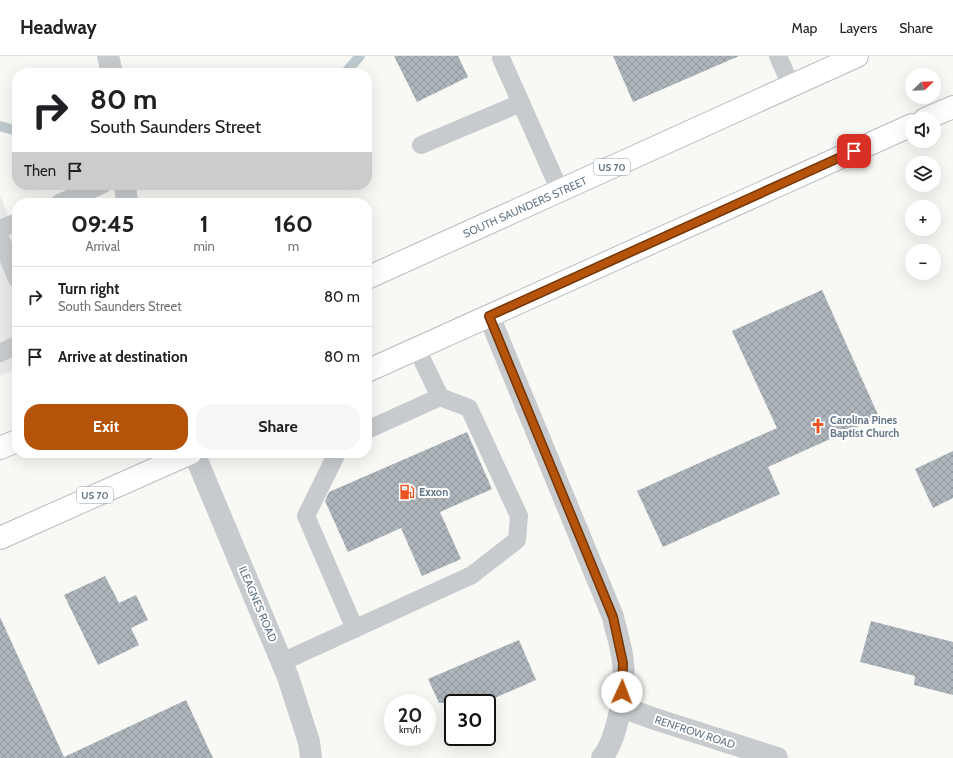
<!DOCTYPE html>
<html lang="en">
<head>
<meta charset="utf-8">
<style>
	:root { --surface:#fff; --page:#f6f6f6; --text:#202124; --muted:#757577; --line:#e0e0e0; --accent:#b45309 }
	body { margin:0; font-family:Cabin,sans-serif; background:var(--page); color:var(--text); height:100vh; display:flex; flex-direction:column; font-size:15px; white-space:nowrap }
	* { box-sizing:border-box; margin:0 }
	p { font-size:13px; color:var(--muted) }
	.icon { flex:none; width:22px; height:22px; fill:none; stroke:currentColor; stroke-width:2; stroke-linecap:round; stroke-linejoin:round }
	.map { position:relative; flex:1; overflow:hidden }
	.panel { position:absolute; left:12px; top:142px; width:360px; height:260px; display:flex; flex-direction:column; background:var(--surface); border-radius:16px; box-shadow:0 4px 16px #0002 }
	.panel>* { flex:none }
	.guide { position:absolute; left:12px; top:12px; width:360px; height:122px; border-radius:16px; box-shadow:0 4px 16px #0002; background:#fff; color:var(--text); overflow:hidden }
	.needle { width:26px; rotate:67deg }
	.controls { position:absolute; left:905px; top:12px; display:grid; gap:8px }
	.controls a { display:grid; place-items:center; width:36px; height:36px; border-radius:50%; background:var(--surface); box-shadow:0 4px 16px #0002; font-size:20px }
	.speed { position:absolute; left:384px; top:638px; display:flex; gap:8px; font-size:20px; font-weight:700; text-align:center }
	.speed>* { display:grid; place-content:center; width:52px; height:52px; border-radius:50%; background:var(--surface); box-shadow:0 4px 16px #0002; line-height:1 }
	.speed small { font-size:10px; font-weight:400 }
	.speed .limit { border:2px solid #111; border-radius:6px; background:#fff; color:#111 }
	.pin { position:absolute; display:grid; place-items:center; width:34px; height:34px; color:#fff; margin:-17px; border-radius:8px; box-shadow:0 2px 6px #0006 }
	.me { position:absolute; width:44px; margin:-22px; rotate:2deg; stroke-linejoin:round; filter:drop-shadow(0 0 3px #0008) }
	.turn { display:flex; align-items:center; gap:14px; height:84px; padding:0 12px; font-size:18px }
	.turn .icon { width:52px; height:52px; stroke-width:2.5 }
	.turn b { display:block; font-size:28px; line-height:34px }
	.then { display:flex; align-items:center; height:38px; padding:0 12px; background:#0003; gap:8px; font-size:15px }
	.eta { display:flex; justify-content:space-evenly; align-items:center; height:68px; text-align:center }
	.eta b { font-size:24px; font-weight:700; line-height:28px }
	.primary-button { display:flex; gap:8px; margin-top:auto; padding:8px 12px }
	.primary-button a { flex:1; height:46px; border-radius:16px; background:var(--accent); color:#fff; font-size:16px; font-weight:700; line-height:46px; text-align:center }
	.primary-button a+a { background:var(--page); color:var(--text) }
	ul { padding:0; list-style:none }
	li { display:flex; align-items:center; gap:12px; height:60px; padding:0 12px; border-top:1px solid var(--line) }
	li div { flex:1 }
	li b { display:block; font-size:15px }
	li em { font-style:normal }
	header { display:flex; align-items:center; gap:24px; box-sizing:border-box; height:56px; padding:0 20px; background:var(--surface); border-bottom:1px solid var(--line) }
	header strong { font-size:19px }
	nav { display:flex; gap:22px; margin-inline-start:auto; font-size:14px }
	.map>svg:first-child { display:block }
	.built { fill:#e8e9e8 }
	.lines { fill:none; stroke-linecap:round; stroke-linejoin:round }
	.stream { stroke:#bfcace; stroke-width:10 }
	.building { fill:url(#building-cross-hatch) }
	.trunk-casing { stroke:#b9bdc0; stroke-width:24 }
	.service { stroke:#c7cbce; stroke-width:18 }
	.minor { stroke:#c7cbce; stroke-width:22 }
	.tertiary { stroke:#c7cbce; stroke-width:22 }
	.trunk { stroke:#fff; stroke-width:22 }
	.route-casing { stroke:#753606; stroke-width:10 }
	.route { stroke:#b45309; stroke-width:7 }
	.labels { text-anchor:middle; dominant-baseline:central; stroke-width:4; stroke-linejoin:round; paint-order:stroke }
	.shield { fill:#fff; stroke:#93a0ab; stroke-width:1 }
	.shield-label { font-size:10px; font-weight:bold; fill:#657787 }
	.street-label { font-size:11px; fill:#657787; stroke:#fff }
	.poi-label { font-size:11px; font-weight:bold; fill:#657787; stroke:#fff; text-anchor:start }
</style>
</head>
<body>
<header>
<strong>Headway</strong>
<nav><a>Map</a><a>Layers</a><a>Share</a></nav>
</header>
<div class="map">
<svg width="953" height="702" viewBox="0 0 953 702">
	<defs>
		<pattern id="building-cross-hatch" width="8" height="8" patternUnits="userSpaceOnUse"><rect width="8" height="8" fill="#adb5bb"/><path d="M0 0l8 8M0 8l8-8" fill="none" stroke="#90989e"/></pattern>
	</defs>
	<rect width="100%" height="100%" fill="#f8f8f5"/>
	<polygon class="built" points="0,139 17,183 17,312 0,320"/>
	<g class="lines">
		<g class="stream">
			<polyline points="345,17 360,0"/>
			<polyline points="0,70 17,75"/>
		</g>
	</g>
	<g class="building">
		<polygon points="394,0 458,0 468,21 417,46"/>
		<polygon points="613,0 739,0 633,46"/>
		<polygon points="822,234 879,361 768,411 780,438 663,491 637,435 777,372 732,275"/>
		<polygon points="467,376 492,433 440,456 461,503 422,520 401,472 348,496 325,445 329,436"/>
		<polygon points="953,395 953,442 933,452 915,413"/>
		<polygon points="105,520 119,547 136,539 148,564 131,572 139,589 98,609 64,539"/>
		<polygon points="0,561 64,701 186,644 213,702 0,702"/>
		<polygon points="871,565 953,586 953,639 914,629 915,620 860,606"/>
		<polygon points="519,584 536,624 483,647 439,647 428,623"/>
	</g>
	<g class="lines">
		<g class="trunk-casing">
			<g id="trunk">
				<polyline points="925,63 953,51"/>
				<polyline points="367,222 857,0"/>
				<polyline points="367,315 912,69"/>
				<polyline points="0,392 17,385"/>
				<polyline points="0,482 191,397"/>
			</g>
		</g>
		<g class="service">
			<polyline points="778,0 791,30"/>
			<polyline points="501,2 560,135"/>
			<polyline points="421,89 521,47"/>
			<polyline points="59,147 102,129"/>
			<polyline points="0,173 17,166"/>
			<polyline points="0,182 17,223"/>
			<polyline points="0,297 17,289"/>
			<polyline points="367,374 440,341"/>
			<polyline points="337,397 306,460 355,573"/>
			<polyline points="282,606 472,519 517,484 519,460 469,352 440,341 417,293"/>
		</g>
		<g class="minor">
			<polyline points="108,0 112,17"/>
			<polyline points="125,129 127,147"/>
			<path d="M489 260 613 561C616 576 622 591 623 607 626 633 618 681 602 702"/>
			<polyline points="621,651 658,664 777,702"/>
		</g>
		<polyline class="tertiary" points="194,397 288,621 309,686 311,702"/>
		<use href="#trunk" class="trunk"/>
	</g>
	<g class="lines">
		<g class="route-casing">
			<polyline id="route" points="622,636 623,607 613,561 489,260 854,95"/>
		</g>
		<use href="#route" class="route"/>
	</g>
	<defs>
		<g id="church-bare" transform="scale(1.2)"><path d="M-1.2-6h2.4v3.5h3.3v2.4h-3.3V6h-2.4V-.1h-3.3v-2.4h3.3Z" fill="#eb5421" stroke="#fff" stroke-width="2.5" paint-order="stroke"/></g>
		<g id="fuel-bare" transform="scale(1.2)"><path d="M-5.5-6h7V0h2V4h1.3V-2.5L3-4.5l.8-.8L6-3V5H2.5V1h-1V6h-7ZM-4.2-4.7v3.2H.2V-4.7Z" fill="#eb5421" stroke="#fff" stroke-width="2.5" paint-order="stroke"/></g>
	</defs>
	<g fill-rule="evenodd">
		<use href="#church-bare" x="818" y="370"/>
		<use href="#fuel-bare" x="407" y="436"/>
	</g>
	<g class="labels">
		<g class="shield">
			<rect x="594" y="103" width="36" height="16" rx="3"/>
			<rect x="77" y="431" width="36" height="16" rx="3"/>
		</g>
		<g class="shield-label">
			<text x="612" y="111">US 70</text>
			<text x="95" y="439">US 70</text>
		</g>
		<g class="street-label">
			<text transform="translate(525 151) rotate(-24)">SOUTH SAUNDERS STREET</text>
			<text transform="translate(258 548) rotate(67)">ILEAGNES ROAD</text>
			<text transform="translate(695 676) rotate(18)">RENFROW ROAD</text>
		</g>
		<g class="poi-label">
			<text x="830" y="364">Carolina Pines<tspan x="830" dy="13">Baptist Church</tspan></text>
			<text x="419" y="436">Exxon</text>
		</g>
	</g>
</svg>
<div class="controls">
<a><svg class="needle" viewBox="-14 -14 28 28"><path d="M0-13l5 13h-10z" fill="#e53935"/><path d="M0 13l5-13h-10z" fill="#757577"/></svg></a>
<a><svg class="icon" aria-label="sound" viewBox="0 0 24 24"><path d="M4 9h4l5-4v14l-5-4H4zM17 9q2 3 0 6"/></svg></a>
<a><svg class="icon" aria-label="layers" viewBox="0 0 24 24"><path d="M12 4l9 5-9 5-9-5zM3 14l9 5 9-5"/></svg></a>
<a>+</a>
<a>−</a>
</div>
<div class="speed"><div>20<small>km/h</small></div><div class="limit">30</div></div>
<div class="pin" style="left:854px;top:95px;background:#d93025"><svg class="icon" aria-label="arrive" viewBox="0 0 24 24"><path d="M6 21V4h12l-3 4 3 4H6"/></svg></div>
<svg class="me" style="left:622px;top:636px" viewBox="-20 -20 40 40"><circle r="19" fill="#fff"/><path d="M0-13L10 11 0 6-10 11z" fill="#b45309"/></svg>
<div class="guide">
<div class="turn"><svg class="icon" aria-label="right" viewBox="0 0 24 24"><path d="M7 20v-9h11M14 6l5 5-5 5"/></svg><div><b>80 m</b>South Saunders Street</div></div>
<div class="then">Then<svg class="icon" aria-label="arrive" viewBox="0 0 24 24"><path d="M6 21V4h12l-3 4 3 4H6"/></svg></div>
</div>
<section class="panel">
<div class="eta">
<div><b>09:45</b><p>Arrival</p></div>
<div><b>1</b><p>min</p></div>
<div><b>160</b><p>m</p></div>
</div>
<ul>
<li><svg class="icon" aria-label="right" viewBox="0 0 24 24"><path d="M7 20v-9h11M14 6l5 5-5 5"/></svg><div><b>Turn right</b><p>South Saunders Street</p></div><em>80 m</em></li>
<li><svg class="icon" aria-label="arrive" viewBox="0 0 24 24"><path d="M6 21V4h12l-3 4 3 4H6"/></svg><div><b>Arrive at destination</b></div><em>80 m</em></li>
</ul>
<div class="primary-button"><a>Exit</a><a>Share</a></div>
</section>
</div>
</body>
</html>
